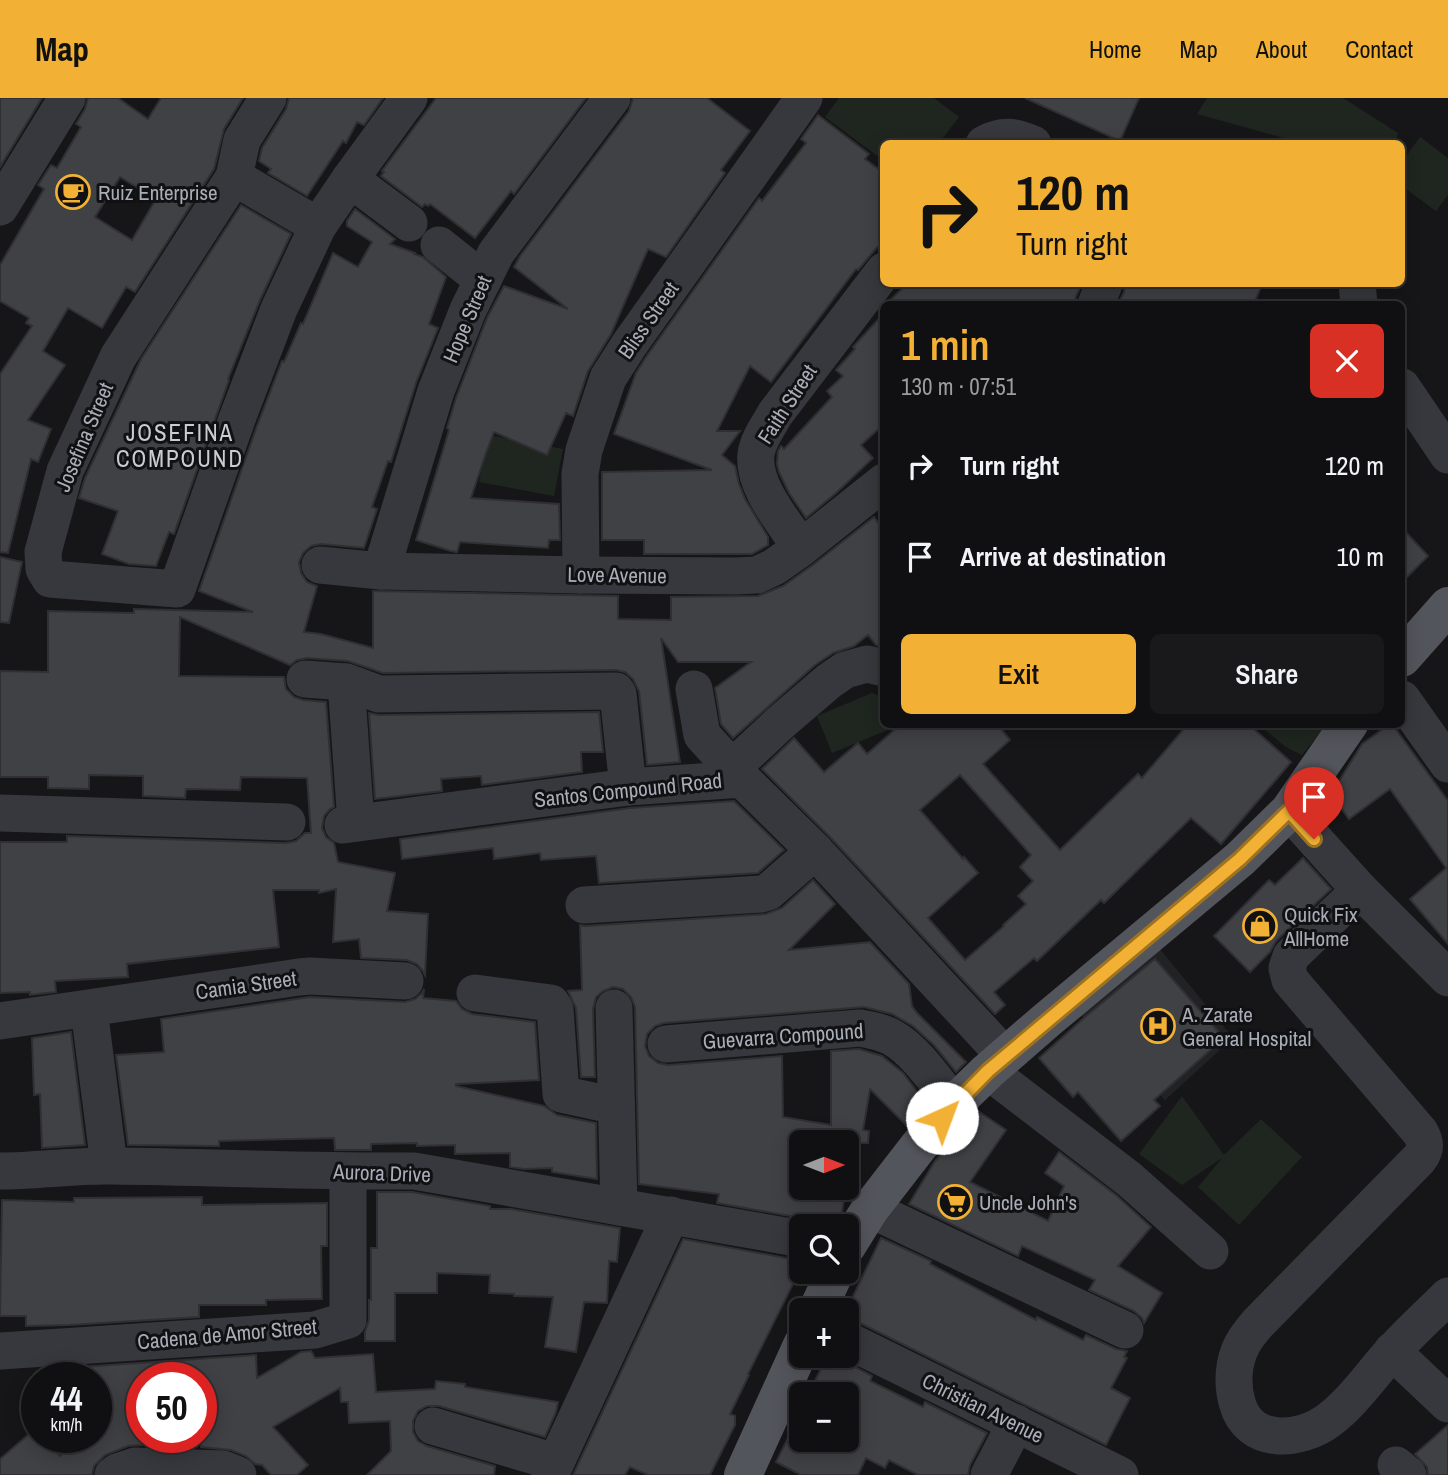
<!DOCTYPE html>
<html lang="en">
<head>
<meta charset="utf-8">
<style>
	:root { --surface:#101012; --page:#19191b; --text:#f1f3f6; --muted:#9c9d9f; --line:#303032; --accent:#f2b134 }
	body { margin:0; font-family:"Archivo Narrow",sans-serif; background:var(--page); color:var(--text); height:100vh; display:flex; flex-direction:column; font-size:26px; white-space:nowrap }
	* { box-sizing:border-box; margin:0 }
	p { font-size:23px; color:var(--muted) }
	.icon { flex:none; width:38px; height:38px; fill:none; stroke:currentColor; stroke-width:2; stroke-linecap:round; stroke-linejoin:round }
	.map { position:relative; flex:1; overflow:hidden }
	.drawer { position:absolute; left:880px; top:203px; width:525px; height:427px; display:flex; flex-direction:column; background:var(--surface); border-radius:10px; box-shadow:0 4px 18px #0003,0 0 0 2px var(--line) }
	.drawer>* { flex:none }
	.guide { position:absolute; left:880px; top:42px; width:525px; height:147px; border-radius:10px; box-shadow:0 4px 18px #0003,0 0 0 2px var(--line); background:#f2b134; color:#111; overflow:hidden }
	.needle { width:46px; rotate:90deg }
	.fabs { position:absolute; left:789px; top:1032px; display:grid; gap:14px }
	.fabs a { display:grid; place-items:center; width:70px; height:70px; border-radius:10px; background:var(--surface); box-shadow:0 4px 18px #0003,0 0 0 2px var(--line); font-size:35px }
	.speed { position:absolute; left:21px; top:1264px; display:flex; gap:14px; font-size:35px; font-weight:700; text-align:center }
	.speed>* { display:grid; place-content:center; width:91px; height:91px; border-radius:50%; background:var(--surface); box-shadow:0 4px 18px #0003,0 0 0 2px var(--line); line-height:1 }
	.speed small { font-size:18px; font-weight:400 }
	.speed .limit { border:10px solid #d22; background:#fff; color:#111 }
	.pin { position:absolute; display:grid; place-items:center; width:60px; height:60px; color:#fff; margin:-72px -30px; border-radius:50% 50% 50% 0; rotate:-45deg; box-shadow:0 0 7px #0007 }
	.pin .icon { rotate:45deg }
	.me { position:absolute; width:77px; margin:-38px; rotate:43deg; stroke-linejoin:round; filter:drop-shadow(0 0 5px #0008) }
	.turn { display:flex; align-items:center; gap:24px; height:147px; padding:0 21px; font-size:32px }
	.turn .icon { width:91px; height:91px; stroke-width:2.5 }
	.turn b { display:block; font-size:49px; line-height:60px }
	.round { display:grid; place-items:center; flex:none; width:74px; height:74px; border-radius:10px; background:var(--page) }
	.head { display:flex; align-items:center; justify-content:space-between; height:119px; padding:0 21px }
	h1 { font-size:42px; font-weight:600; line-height:52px; color:var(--accent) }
	.button { display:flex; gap:14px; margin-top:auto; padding:14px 21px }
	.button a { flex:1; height:80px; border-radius:10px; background:var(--accent); color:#111; font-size:28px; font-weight:600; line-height:80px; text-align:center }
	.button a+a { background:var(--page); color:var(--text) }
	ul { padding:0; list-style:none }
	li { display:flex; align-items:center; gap:21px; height:91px; padding:0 21px }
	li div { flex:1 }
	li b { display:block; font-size:26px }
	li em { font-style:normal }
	header { display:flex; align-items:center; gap:42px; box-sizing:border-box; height:98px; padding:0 35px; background:var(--accent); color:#111 }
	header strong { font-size:33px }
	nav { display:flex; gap:38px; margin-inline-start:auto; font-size:24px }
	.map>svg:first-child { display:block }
	.built { fill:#222225 }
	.green { fill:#1e261f }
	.building { fill:#404145; stroke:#303034; stroke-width:2; fill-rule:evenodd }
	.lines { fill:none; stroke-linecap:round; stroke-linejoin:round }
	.minor { stroke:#37383d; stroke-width:37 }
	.major { stroke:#53555c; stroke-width:38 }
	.route-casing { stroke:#9d7322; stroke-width:18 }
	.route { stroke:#f2b134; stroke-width:12 }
	.labels { text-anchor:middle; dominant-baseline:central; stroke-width:6; stroke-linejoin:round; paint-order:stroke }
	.poi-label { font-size:21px; fill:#a8adb8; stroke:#111113; text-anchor:start }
	.street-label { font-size:21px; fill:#a8adb8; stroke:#111113 }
	.neighbourhood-label { font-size:23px; letter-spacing:2px; fill:#c9ccd4; stroke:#111113 }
</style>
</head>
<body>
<header>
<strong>Map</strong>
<nav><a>Home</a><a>Map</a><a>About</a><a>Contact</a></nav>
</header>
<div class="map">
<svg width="1448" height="1377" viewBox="0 0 1448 1377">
	<rect width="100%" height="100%" fill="#161618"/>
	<polygon class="built" points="1155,845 1233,940 1165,1002 1080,916"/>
	<g class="green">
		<polygon points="839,0 934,0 959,19 939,45 884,46 884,63 825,19"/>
		<polygon points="1207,0 1343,0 1398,35 1395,45 1302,45 1197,16"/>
		<polygon points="1420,39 1448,60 1448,97 1436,113 1402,88 1402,64"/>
		<polygon points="488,337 563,351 554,398 479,384"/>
		<polygon points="872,595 884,600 884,626 900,627 832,655 817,618"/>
		<polygon points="1259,627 1331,627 1316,640 1302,657 1286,649"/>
		<polygon points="1182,998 1224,1057 1261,1021 1302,1059 1239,1127 1198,1089 1222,1060 1182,1087 1139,1056"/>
	</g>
	<g class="building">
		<polygon points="0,0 42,0 0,69"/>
		<path d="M88 0H118L148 21 161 0H243L224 31 214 71 135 194 126 189 102 230 68 210 43 253 65 267 28 322 51 331 38 364 31 361 8 455 0 454V276L32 228 26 225 29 220 0 203V167L44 91 38 87 51 67 57 70 81 29 76 26 85 11ZM120 79 156 101 132 142 95 119Z"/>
		<polygon points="289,0 383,0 364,27 357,24 346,45 343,43 307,98 268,75 271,71 259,63 262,50 286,11"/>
		<polygon points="436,0 586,0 514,96 511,93 475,140 430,106 428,108 425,106 422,109 381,78 384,74 382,73"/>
		<polygon points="633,0 707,0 750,33 721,72 725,75 666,159 648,151 611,236 588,273 573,318 566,315 547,357 494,334 486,355 471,400 559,406 560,442 549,442 548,450 460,444 457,454 451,453 416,442 449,332 447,330 456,300 487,220 504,188 568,211 514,169 520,158 629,13"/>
		<polygon points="1025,0 1139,0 1120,43"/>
		<polygon points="818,17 869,56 865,61 884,75 884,141 858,172 856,171 771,284 750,268 717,333 740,333 722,357 735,368 739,386 745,401 768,439 768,447 752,456 644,456 644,442 602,442 602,374 712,372 614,336 636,275 646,259 759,100 762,103 806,45 801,41"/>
		<polygon points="241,107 291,136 260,202 228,281 229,282 174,436 169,434 156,468 129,466 102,456 118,413 79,400 85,380 141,261"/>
		<polygon points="355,111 395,141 390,146 415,155 414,156 423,159 446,179 429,226 438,230 416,285 391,364 388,363 372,409 377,411 364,450 321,446 311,448 303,455 299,464 301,475 307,484 317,488 304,534 321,536 373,550 373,493 618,498 618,521 671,522 671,499 758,498 783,488 814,466 874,419 884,433 884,548 876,547 868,537 854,548 833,555 815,567 733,640 721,626 715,590 751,564 678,564 661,540 680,664 647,667 639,593 633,581 625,574 616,572 383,575 348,563 307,560 297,562 290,567 180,519 179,578 284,579 286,591 294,599 303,602 326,604 334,709 330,711 324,718 322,730 326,739 334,745 338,764 395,775 387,813 428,816 425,877 423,873 417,866 407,862 361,860 359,841 333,844 336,791 319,795 319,792 273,792 279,849 127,866 128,879 55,883 56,894 30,897 30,894 0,895 0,744 67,744 67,738 286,745 296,743 305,735 311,735 307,680 241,679 240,692 186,691 185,700 143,698 143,678 89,677 89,691 48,690 48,679 0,679 0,573 48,574 48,513 134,515 134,511 253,514 199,493 257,328 282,263 284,264 301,225 303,226 333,155 358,169 372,144 347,128 347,123"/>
		<polygon points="907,186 1082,186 1076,198 1075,206 886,206"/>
		<polygon points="1125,186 1262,186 1254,206 1118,206 1124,194"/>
		<polygon points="884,215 884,326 861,347 873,360 836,395 806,420 789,395 779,374 777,366 778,353 781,348 784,351 832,299 827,293 843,278 836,272 855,251 853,249"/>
		<polygon points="1402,430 1428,458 1402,484"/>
		<polygon points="0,459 22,464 9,525 0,524"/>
		<polygon points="599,614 603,654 581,654 582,674 482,687 481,678 441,681 442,693 375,701 369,615 379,617"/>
		<path d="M901 626H997L1010 642 983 666 1060 752 1138 676 1142 680 1188 626H1248L1291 664 1221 746 1191 720 1104 805 1101 802 1037 863 1034 860 994 894 1005 907 995 916 830 739 762 671 794 640 824 674 858 645 867 656ZM960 677 1031 757 1020 769 1033 783 1018 798 1026 806 1003 827 1004 828 965 862 928 820 978 775 964 759 963 761 920 712Z"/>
		<polygon points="1390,626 1392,626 1448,703 1448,846 1410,801 1446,770 1390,691 1349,721 1331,696 1362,646"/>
		<polygon points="734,703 784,752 758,775 599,785 596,758 541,762 540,755 494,761 493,750 402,761 400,741 630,710"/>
		<polygon points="1303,760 1331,791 1276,843 1270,854 1250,874 1214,838 1269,782 1275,787"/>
		<polygon points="813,782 835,806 789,852 870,844 909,886 912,908 917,915 966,964 956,974 934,947 913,928 892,916 864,909 664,925 655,928 647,936 645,948 649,958 658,965 668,967 782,958 783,1019 831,1027 831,953 859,951 882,958 903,975 926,1005 907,1028 870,991 863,1032 869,1033 868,1045 802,1045 802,1090 846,1090 842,1114 835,1126 717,1105 719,1096 639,1086 635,909 631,899 623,891 613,889 603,893 596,899 593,911 595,979 581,979 576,910 568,893 582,892 580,827 585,828 766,816 782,810"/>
		<polygon points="1155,861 1224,940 1154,1002 1160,1008 1121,1043 1078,994 1073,999 1039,960 1085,919"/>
		<polygon points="424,891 423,900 456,903 462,911 472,916 535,924 539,982 456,986 456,988 544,1008 557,1017 596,1025 597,1081 552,1074 552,1070 524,1071 510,1069 510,1055 455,1056 455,1047 417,1048 417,1045 371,1046 371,1052 335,1052 334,1040 219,1043 219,1048 128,1047 116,957 164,954 161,921 310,899 405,904 415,901 422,895"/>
		<polygon points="71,934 85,1047 42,1050 40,996 34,997 32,940"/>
		<polygon points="978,1013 1006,1032 970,1084 1048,1123 1064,1088 1045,1075 1059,1054 1116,1097 1151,1129 1118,1168 1162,1195 1144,1225 1142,1220 1134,1213 1089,1192 1095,1182 1022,1148 1018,1158 909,1106 935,1063"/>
		<polygon points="377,1094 412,1094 490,1108 490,1111 511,1111 620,1130 617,1164 609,1163 607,1205 584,1204 576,1254 545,1249 553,1199 514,1198 514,1196 489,1195 490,1177 437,1175 437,1195 395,1195 395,1243 365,1243 365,1234 369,1222 369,1202 371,1202 371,1150 377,1150"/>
		<polygon points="202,1099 202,1107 327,1105 327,1148 321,1148 322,1201 266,1202 266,1207 199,1207 199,1219 69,1227 26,1228 26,1218 0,1218 2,1102 74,1104 74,1100"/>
		<polygon points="881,1140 931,1163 930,1166 1036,1222 1037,1219 1083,1242 1086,1237 1116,1251 1127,1253 1124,1259 1127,1260 1111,1290 1130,1300 1106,1347 856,1223 847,1221 850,1213 846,1213"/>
		<polygon points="683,1141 802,1163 802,1168 748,1276 749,1277 730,1316 735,1318 735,1327 710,1377 648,1377 630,1369 625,1377 573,1377"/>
		<polygon points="311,1253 315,1260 373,1256 376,1294 435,1291 436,1283 465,1286 465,1289 558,1304 556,1314 545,1339 439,1308 427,1308 418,1313 413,1323 413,1334 418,1343 427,1348 495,1368 494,1377 367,1377 391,1353 390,1323 349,1325 348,1304 341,1304 340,1290 273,1329 308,1367 297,1377 271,1377 262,1367 255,1366 246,1358 231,1352 201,1349 201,1279 142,1279 142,1347 128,1348 105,1357 94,1368 92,1377 0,1377 0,1361 36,1330 37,1339 43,1339 60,1358 82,1339 96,1339 96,1279 81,1279 81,1269 256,1257 257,1280 301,1254"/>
		<polygon points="827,1258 835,1258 872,1278 870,1283 923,1309 925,1304 987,1335 970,1367 968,1377 918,1377 889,1362 885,1370 866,1360 858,1377 801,1377 776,1364 787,1342 847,1342 847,1297 808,1297"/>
		<polygon points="1448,1327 1448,1377 1428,1377 1427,1369 1415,1356"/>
	</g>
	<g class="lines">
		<g class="minor">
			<polyline points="268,0 242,42 234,79 118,259 65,373 43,454 44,471 50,481 177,491 237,321 279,211 318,128 350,81"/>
			<polyline points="409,0 350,81 409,125"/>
			<path d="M984 46C1003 36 1014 38 1033 46"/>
			<polyline points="234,79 318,128"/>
			<polyline points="0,109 67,0"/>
			<polyline points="439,147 483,182"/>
			<polyline points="1357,186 1359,206"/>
			<polyline points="1096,206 1104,186"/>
			<polyline points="1402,289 1448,357"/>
			<path d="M801 450C785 425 752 388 756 356 758 342 768 329 775 316L884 173"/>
			<polyline points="320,467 381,473 581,477 735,478 757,477 774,469 801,450 884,384"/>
			<polyline points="381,473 436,293 468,212 496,155 612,0"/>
			<polyline points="581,477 580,376 584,352 608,280 629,247 804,0"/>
			<polyline points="305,581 346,584 379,596 616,593 618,596 628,689"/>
			<polyline points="346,584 356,725"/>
			<polyline points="694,591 702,637 742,681"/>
			<polyline points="1402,601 1448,666"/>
			<polyline points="732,670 780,625 829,583 845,572 867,566 884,570"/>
			<polyline points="1289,713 1360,792 1448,880"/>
			<polyline points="0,715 287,724"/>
			<polyline points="343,727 628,689 742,681 815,753 1005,958"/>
			<path d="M1360 792 1291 858 1287 870 1290 882 1420 1034C1426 1044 1427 1051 1419 1061L1258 1225C1252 1232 1246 1239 1242 1247 1233 1264 1232 1286 1237 1304 1248 1348 1300 1344 1329 1322 1353 1304 1371 1277 1391 1255 1409 1235 1429 1217 1448 1198"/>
			<polyline points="584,807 761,796 768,794 815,753"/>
			<polyline points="475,895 551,905 555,911 561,996 616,1008"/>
			<polyline points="614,910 619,1109"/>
			<polyline points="89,911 109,1067"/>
			<polyline points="0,923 299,879 310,878 405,883"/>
			<path d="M666 946 860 930C871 932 883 934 893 940 916 953 937 985 954 1006"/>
			<polyline points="988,973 1129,1081 1210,1153"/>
			<path d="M0 1073C38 1073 75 1067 113 1068 213 1069 313 1074 414 1073L802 1141"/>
			<polyline points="870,1111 1125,1232"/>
			<polyline points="847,1242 1120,1377"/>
			<polyline points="0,1253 315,1232 348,1222 348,1074"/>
			<polyline points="1392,1253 1448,1306"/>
			<polyline points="433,1328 555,1364"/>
			<polyline points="1396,1367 1408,1377"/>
			<polyline points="113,1377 117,1374 135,1368 223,1371 238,1377"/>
			<polyline points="550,1377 671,1117"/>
			<polyline points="989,1377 1016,1325"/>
		</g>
		<g class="major">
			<polyline points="1402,560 1448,508"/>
			<polyline points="847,1148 870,1111 918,1049 954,1006 988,973 1048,921 1240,761 1289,713 1349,626"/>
			<polyline points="817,1213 835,1174"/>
			<polyline points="743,1377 802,1247"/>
		</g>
	</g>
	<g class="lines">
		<g class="route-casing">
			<polyline id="route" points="942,1020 988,973 1240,761 1289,713 1314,741"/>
		</g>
		<use href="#route" class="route"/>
	</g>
	<defs>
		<g id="cafe-ring" transform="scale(1.75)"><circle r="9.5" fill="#111113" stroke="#f2b134" stroke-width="1.5"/><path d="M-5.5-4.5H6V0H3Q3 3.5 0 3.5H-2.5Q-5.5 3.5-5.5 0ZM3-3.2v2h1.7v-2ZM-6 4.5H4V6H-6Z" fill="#f2b134"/></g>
		<g id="shop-ring" transform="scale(1.75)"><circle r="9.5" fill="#111113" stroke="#f2b134" stroke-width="1.5"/><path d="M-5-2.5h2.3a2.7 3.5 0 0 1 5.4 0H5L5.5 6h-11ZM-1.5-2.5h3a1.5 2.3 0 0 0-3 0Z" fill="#f2b134"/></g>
		<g id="hospital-ring" transform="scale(1.75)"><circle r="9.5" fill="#111113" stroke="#f2b134" stroke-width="1.5"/><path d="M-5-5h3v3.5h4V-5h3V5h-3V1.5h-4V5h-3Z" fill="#f2b134"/></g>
		<g id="supermarket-ring" transform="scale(1.75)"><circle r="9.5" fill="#111113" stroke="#f2b134" stroke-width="1.5"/><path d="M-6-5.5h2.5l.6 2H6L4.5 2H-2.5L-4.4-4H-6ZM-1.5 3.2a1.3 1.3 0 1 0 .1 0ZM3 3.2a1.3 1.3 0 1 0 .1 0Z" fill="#f2b134"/></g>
	</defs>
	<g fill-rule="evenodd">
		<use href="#cafe-ring" x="73" y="94"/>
		<use href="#shop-ring" x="1260" y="828"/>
		<use href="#hospital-ring" x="1158" y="928"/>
		<use href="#supermarket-ring" x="955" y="1104"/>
	</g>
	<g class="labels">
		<g class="poi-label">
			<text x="98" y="94">Ruiz Enterprise</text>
			<text x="1284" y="816">Quick Fix<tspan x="1284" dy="24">AllHome</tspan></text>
			<text x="1182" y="916">A. Zarate<tspan x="1182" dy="24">General Hospital</tspan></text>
			<text x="979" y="1104">Uncle John's</text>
		</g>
		<g class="street-label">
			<text transform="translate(467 221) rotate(-67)">Hope Street</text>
			<text transform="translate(648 222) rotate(-55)">Bliss Street</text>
			<text transform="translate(787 306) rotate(-57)">Faith Street</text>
			<text transform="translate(84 339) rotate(-67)">Josefina Street</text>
			<text transform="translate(617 477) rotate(1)">Love Avenue</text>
			<text transform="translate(628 692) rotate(-6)">Santos Compound Road</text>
			<text transform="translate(246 887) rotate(-8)">Camia Street</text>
			<text transform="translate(783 938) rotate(-4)">Guevarra Compound</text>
			<text transform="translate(382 1075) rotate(2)">Aurora Drive</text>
			<text transform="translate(227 1236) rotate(-5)">Cadena de Amor Street</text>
			<text transform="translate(983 1310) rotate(26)">Christian Avenue</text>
		</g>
		<g class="neighbourhood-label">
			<text x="180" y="334">JOSEFINA<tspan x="180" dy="26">COMPOUND</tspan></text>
		</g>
	</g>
</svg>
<div class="fabs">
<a><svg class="needle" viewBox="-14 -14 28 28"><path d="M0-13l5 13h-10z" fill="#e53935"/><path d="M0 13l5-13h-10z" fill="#9c9d9f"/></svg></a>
<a><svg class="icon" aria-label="search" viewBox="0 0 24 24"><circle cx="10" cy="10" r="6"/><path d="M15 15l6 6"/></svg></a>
<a>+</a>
<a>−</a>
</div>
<div class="speed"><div>44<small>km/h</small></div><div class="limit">50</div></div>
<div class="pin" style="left:1314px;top:741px;background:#d93025"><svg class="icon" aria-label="arrive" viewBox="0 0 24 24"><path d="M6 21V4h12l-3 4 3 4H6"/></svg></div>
<svg class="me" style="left:942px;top:1020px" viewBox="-20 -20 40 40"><circle r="19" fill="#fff"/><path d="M0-13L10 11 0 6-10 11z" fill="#f2b134"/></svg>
<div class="guide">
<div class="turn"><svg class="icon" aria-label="right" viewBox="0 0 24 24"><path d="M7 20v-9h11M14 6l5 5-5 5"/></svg><div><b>120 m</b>Turn right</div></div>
</div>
<section class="drawer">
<div class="head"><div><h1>1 min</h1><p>130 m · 07:51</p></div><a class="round" style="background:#d93025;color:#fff"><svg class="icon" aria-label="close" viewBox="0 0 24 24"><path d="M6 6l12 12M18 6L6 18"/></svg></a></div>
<ul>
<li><svg class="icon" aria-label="right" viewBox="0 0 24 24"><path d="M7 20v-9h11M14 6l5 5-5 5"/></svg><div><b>Turn right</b></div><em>120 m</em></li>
<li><svg class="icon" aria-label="arrive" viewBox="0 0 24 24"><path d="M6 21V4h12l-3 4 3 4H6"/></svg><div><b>Arrive at destination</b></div><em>10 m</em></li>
</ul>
<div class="button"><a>Exit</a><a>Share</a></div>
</section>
</div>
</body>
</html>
